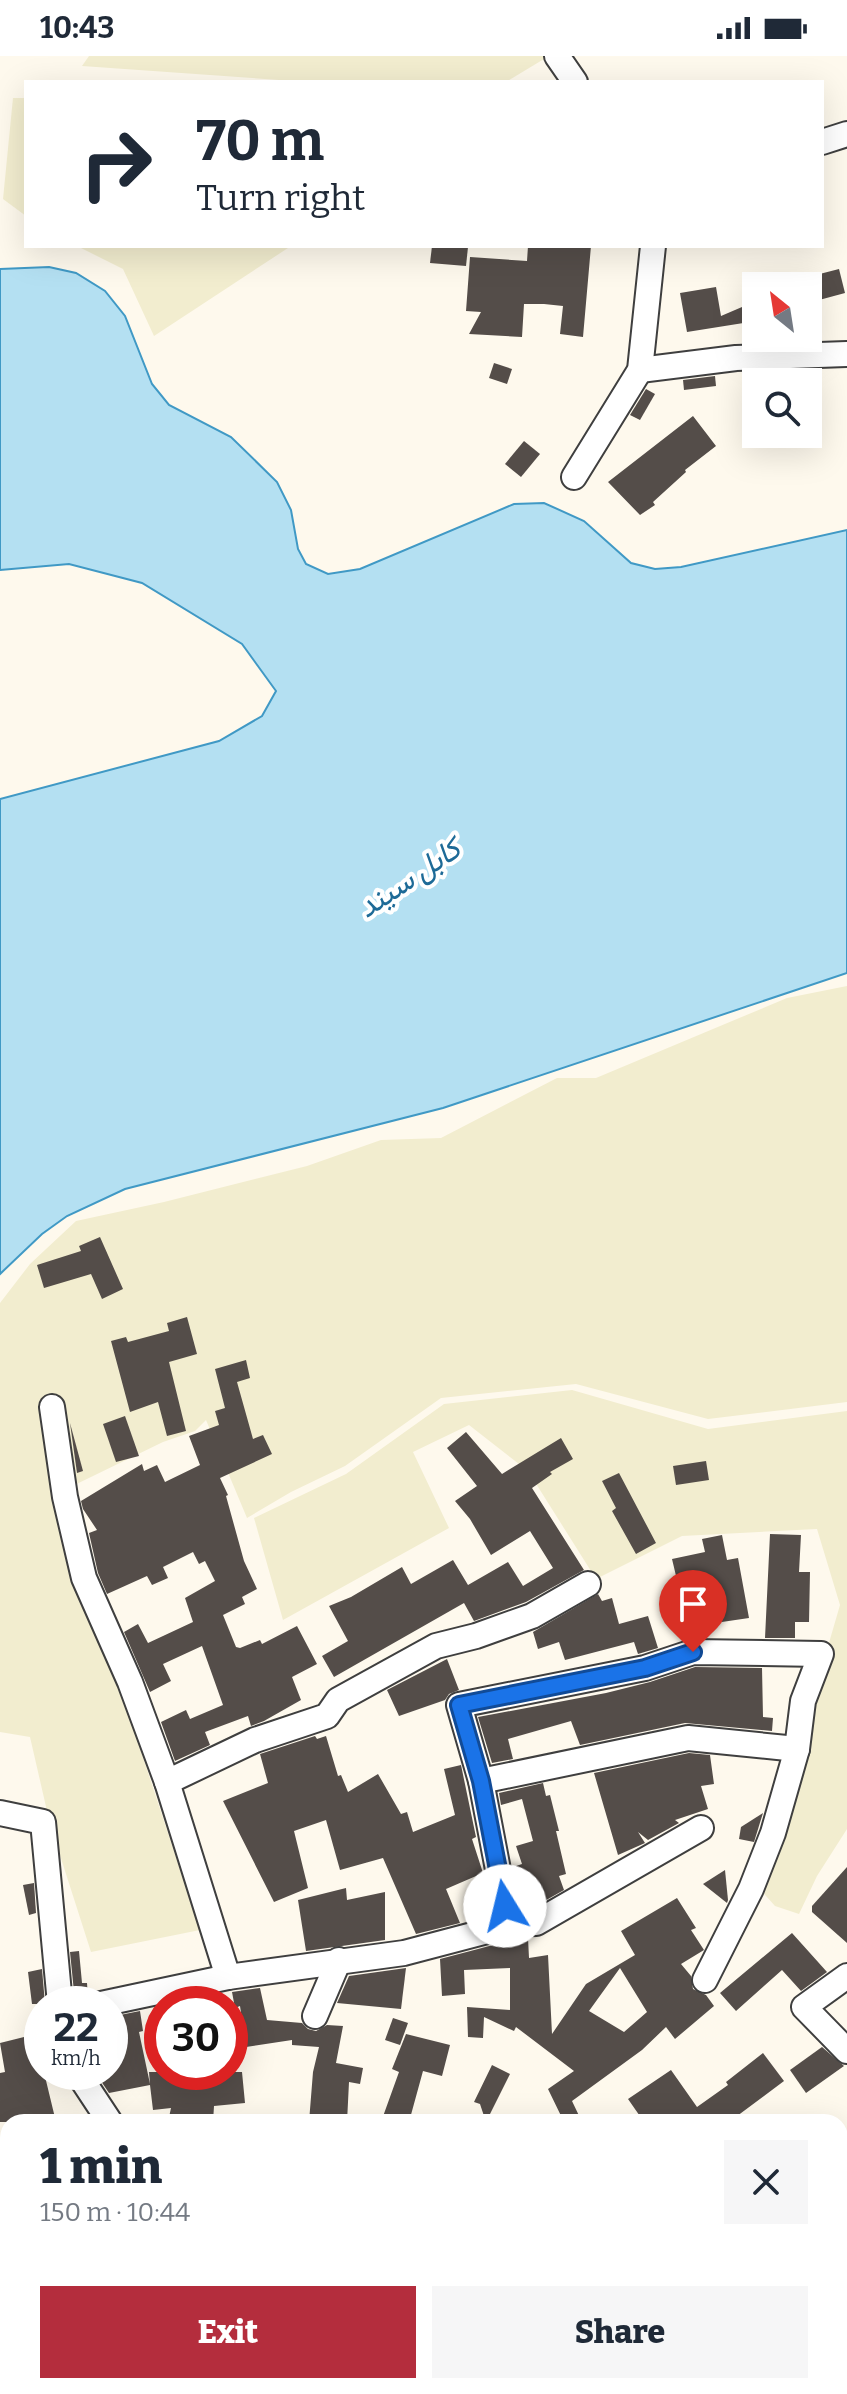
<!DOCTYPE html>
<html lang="en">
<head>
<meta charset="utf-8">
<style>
	:root { --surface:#fff; --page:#f6f6f7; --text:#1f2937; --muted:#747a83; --accent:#b42d3d }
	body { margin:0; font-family:Bitter,Vazirmatn,serif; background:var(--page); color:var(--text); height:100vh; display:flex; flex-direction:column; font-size:30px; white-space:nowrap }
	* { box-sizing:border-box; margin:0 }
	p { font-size:26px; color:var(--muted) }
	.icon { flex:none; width:44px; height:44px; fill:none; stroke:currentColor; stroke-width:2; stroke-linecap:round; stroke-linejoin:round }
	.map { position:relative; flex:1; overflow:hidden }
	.details { position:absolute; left:0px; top:2058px; width:848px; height:280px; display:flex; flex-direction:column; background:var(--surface); border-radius:24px 24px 0 0; box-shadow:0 8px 32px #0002 }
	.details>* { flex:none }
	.banner { position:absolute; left:24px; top:24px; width:800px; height:168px; border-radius:0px; box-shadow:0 8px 32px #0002; background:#fff; color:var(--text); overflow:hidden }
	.needle { width:52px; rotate:330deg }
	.buttons { position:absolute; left:742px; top:216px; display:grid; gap:16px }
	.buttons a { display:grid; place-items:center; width:80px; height:80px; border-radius:0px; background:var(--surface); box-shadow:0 8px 32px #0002; font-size:40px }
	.speed { position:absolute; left:24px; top:1930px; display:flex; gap:16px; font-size:40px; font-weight:700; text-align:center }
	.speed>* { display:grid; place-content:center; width:104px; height:104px; border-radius:50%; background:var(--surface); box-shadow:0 8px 32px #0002; line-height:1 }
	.speed small { font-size:20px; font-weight:400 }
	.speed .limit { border:12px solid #d22; background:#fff; color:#111 }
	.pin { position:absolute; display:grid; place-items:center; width:68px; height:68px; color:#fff; margin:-82px -34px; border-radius:50% 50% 50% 0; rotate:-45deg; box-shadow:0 0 8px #0007 }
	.pin .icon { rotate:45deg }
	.me { position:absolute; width:88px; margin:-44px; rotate:351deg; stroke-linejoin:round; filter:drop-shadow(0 0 6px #0008) }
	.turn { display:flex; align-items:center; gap:28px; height:168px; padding:0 40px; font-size:36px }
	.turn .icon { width:104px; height:104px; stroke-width:2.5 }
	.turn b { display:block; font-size:56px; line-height:68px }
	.round { display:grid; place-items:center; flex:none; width:84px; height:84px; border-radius:0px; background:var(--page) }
	.head { display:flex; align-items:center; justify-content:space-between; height:136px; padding:0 40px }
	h1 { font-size:48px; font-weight:800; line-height:60px }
	.action { display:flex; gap:16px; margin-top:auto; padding:16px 40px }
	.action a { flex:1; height:92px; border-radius:0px; background:var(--accent); color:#fff; font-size:32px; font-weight:800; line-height:92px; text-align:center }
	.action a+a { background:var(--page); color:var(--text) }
	.status { display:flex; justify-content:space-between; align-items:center; height:56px; padding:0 40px; background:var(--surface); direction:ltr }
	.status svg { height:22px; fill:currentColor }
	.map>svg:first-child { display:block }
	.farmland { fill:#f2edcf }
	.water { fill:#b4e0f2; stroke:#4099c5; stroke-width:2 }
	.building { fill:#544d49; fill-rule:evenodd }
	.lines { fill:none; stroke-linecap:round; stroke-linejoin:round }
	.street-casing { stroke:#3f3f3f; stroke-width:28 }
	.street { stroke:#fff; stroke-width:24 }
	.route-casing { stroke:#114b97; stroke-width:20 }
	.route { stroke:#1a73e8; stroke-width:14 }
	.labels { text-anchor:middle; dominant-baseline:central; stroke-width:8; stroke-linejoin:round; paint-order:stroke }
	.water-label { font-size:30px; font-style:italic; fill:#1d6a97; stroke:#fff }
</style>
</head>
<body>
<div class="status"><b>10:43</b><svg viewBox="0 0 49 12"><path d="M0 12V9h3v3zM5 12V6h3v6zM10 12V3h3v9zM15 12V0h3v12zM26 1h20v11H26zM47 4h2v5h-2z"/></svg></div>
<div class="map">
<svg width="847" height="2338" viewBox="0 0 847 2338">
	<rect width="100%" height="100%" fill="#fef9ed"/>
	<g class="farmland">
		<polygon points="89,0 549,0 506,26 307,26 82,10"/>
		<polygon points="13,42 26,42 26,160 3,143"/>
		<polygon points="77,190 291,190 154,280 123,213"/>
		<polygon points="847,930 847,1346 708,1363 576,1328 441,1342 345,1410 291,1436 247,1462 206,1364 195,1375 163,1386 56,1438 200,1874 91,1896 50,1768 30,1681 0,1676 0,1247 30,1208 76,1165 164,1146 307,1110 381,1084 441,1082 557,1022 596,1022 787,942"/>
		<polygon points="572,1334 708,1373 847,1355 847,1773 817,1820 799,1858 775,1850 758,1831 840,1549 817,1473 682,1480 596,1523 528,1415 469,1369 413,1396 449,1472 283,1564 254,1462 346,1418 444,1348"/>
	</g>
	<polygon class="water" points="49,211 76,217 105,235 125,260 152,328 169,349 231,381 277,426 291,454 298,493 306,508 328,518 360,513 514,448 544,447 584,465 631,507 655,513 681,511 847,474 847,917 443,1052 125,1133 67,1160 42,1178 0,1218 0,743 219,685 262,660 276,635 242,588 142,527 69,508 0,514 0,213"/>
	<g class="building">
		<polygon points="432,190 468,191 466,210 430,207"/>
		<polygon points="528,190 591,190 583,281 560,278 563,250 544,248 524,248 522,281 469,278 481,256 466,255 470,201 527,205"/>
		<polygon points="839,213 845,237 808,247 808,221"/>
		<polygon points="716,231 721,260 756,245 756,265 687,276 680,237"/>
		<polygon points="494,307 512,313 507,328 489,322"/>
		<polygon points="715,320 716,330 684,334 683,324"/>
		<polygon points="646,333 655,338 640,364 630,359"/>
		<polygon points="693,360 716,390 685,414 686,416 653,446 655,449 640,459 608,426"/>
		<polygon points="524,385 540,398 521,421 505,408"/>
		<polygon points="100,1181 123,1233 102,1243 91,1218 44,1232 37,1209 81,1195 79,1190"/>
		<polygon points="187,1261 197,1298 169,1306 186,1375 167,1380 158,1346 130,1356 111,1285 126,1281 128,1286 169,1275 167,1267"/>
		<polygon points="246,1304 250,1322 237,1326 253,1383 263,1379 272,1398 220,1422 228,1439 226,1440 244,1505 257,1533 242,1541 245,1548 223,1559 236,1591 240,1592 260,1584 262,1588 297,1570 317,1608 292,1621 301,1644 264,1665 251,1670 248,1660 205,1676 210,1689 175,1705 161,1666 186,1654 190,1663 223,1649 202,1590 163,1608 171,1625 150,1636 124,1576 138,1568 148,1587 193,1566 185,1542 215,1525 205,1505 199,1508 193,1496 163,1511 168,1522 152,1529 147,1520 107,1538 98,1517 89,1477 97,1474 83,1453 81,1445 142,1408 144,1415 157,1409 165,1426 200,1409 189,1380 219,1369 215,1355 225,1352 215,1313"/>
		<polygon points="125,1360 139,1400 116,1406 103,1368"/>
		<polygon points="70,1367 83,1415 77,1417"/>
		<polygon points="466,1376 502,1418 561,1382 573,1403 550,1416 552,1418 532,1432 584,1514 526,1546 474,1565 464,1547 334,1621 322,1600 348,1585 329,1550 351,1541 402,1511 411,1528 453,1504 468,1529 508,1506 523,1530 553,1512 530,1475 491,1499 470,1463 455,1445 477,1430 447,1392"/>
		<polygon points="706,1405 709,1424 676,1429 673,1410"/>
		<polygon points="619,1417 656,1487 636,1498 612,1455 616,1452 602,1425"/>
		<polygon points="770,1478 801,1479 799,1516 810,1516 809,1566 795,1566 795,1582 765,1582"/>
		<polygon points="722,1479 727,1504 738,1502 749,1562 715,1567 711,1540 682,1545 672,1503 705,1496 702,1483"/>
		<polygon points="598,1538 602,1545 612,1542 619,1568 648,1560 658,1592 638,1598 634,1586 565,1604 559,1586 538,1593 533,1576"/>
		<polygon points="447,1603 459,1634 449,1638 445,1644 399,1660 387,1634"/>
		<polygon points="695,1611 762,1612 763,1661 773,1662 772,1675 685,1667 580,1689 571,1665 508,1683 513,1703 492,1707 478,1661 606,1637 650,1626"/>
		<polygon points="315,1680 317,1683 326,1680 338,1720 341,1719 348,1736 378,1718 401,1758 407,1756 413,1776 455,1759 444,1713 461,1709 476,1781 472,1783 483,1817 446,1833 460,1867 416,1878 383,1802 340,1814 326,1764 294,1775 308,1832 274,1846 223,1745 268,1727 260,1698"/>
		<polygon points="689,1697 710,1699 714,1728 701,1730 708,1753 675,1764 679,1767 648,1784 638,1776 645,1787 618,1799 594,1717"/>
		<polygon points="543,1727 546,1740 550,1739 559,1775 556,1775 566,1818 559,1820 564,1834 532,1852 523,1853 513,1811 522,1808 516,1790 533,1785 522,1743 501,1749 499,1737"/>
		<polygon points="763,1757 754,1786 739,1783 741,1771"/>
		<polygon points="847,1811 847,1887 812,1856 812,1850"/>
		<polygon points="725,1814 728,1844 727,1847 703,1828"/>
		<polygon points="34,1827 36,1857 29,1859 23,1829"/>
		<polygon points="346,1832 347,1844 385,1836 385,1884 306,1895 298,1844"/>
		<path d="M677 1842 696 1872 691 1874 704 1894 681 1908 691 1920 693 1933 706 1939 714 1950 675 1983 666 1971 642 1994 572 2045 582 2066H564L548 2033 574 2015 516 1971 514 1975 484 1961 483 1982 468 1981 467 1951 510 1954V1912L464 1914 465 1938 442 1940 440 1903 497 1888 510 1887V1885L516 1883 528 1882 529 1902 548 1899 552 1978 586 1928 635 1899 621 1875ZM620 1912 647 1956 624 1976 589 1955Z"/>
		<polygon points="792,1877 827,1916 801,1935 782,1914 736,1955 720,1937"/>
		<polygon points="79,1895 82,1927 87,1927 88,1942 87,1945 75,1946 70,1896"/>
		<polygon points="406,1912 401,1953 337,1947 349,1920"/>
		<polygon points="42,1913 45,1948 32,1948 28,1916"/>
		<polygon points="260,1932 267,1964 302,1967 308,1973 316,1975 327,1969 343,1970 336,2007 363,2012 360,2028 349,2026 347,2066 309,2066 313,2016 319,1991 292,1989 292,1984 246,1991 240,1950 235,1952 232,1936"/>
		<polygon points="140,1955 143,1975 139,1976 150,2028 149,2016 242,2016 245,2047 214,2050 213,2066 168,2066 171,2052 153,2054 150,2029 109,2037 95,2016 110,2016 110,1961"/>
		<polygon points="393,1962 408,1967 400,1989 385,1984"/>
		<polygon points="406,1978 450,1989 442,2020 423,2015 409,2066 381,2066 399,2016 392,2013"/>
		<polygon points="24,1981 32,2010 42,2008 56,2066 0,2066 0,2017 5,2016 0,1987"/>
		<polygon points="822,1991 844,2010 806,2037 790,2014"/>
		<polygon points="763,1997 784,2025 729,2066 644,2066 628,2043 671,2014 697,2051 728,2029 726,2026"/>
		<polygon points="492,2009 510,2018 486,2066 480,2048 474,2046"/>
	</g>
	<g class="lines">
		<g class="street-casing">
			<g id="street">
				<polyline points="557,0 575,26"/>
				<polyline points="822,86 847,78"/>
				<polyline points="640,314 736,302 847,298"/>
				<polyline points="574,421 640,314 653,190"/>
				<polyline points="52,1351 65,1441 84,1522 130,1626 167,1726 228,1921"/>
				<polyline points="481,1725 688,1682 797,1693"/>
				<polyline points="167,1726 255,1684 327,1660 338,1644 436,1590 476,1580 532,1560 588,1528"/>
				<polyline points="0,1757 43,1766 60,1948"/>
				<polyline points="514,1868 536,1867 701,1772"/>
				<polyline points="847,1920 804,1951 847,1995"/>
				<polyline points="101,1948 228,1921 404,1897 514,1868 505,1850 481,1725 459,1649 645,1612 693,1596 821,1598 803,1645 797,1693 773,1777 751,1833 705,1924"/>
				<polyline points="315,1960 339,1904"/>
				<polyline points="77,2016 110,2066"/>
				<polyline points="0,2152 8,2151"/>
				<polyline points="192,2330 194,2338"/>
				<polyline points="392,2330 396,2338"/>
				<polyline points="690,2338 691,2330"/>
			</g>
		</g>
		<use href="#street" class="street"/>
	</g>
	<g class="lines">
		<g class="route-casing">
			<polyline id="route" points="505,1850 481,1725 459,1649 645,1612 693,1596"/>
		</g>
		<use href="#route" class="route"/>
	</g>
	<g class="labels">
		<g class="water-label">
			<text transform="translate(409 822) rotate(-34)">کابل سيند</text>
		</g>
	</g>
</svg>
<div class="buttons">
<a><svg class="needle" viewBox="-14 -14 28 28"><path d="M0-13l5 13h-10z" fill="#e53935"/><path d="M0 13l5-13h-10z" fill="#747a83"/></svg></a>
<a><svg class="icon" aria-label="search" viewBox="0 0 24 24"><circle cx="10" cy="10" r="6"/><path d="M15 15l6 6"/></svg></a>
</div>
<div class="speed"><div>22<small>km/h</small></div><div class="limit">30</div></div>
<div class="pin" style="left:693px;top:1596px;background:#d93025"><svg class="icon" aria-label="arrive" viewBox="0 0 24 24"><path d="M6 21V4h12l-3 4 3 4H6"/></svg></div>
<svg class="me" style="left:505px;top:1850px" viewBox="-20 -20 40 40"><circle r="19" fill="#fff"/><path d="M0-13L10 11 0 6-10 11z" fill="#1a73e8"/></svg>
<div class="banner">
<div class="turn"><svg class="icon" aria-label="right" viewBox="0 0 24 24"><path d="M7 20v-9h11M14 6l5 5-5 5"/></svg><div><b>70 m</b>Turn right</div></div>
</div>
<section class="details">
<div class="head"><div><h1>1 min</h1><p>150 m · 10:44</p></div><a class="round"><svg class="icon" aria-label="close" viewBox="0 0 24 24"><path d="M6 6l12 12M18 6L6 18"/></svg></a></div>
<div class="action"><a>Exit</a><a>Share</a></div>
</section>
</div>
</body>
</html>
